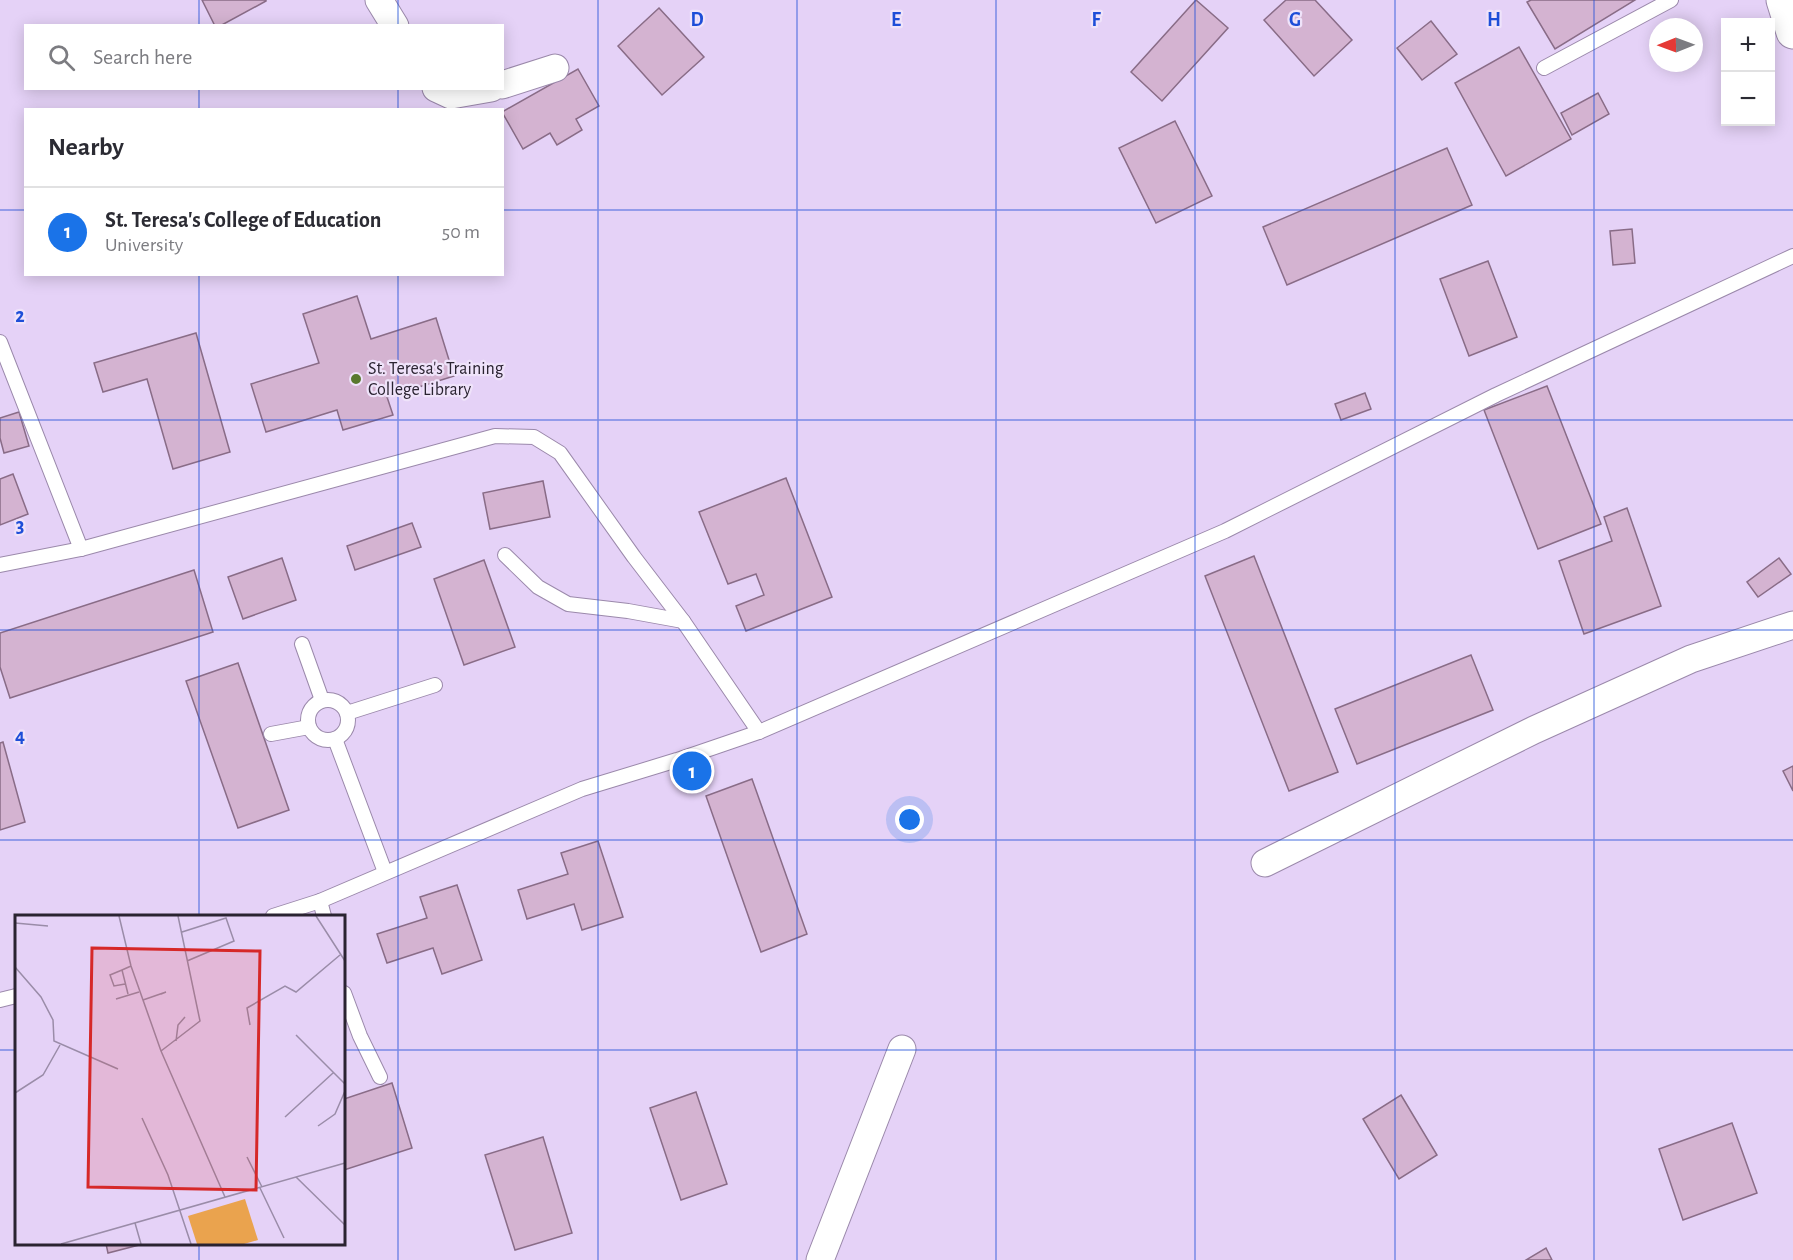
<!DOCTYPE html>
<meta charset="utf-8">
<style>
body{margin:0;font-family:"Alegreya Sans",sans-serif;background:#f2f2f3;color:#2b2b33}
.controls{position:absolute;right:18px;top:18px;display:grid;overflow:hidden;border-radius:0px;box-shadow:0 3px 15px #0003}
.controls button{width:54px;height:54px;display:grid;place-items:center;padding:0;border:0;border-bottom:2px solid #e1e1e2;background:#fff;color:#2b2b33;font:30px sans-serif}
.compass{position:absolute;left:1649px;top:18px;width:54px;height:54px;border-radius:50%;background:#fff;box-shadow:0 3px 15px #0003;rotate:269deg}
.you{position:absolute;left:910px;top:820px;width:21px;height:21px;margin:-15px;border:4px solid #fff;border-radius:50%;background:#1a73e8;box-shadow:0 0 0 9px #1a73e833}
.badge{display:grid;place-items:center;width:39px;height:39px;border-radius:50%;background:#1a73e8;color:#fff;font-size:20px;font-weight:700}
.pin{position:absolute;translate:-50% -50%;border:3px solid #fff;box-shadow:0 2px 6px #0006}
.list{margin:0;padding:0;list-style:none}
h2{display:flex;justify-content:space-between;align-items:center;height:78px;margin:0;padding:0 24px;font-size:26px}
h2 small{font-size:20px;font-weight:400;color:#7c7c81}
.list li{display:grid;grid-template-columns:39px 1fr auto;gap:18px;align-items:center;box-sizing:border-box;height:90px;padding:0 24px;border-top:2px solid #e1e1e2}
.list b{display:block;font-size:22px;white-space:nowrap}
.list p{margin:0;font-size:20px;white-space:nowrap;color:#7c7c81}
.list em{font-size:20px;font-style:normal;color:#7c7c81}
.icon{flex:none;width:33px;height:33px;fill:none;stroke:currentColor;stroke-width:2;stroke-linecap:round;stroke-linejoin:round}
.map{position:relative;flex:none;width:1793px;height:1260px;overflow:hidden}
.search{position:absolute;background:#fff;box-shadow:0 3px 15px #0003;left:24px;top:24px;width:480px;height:66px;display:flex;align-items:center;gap:15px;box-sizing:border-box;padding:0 21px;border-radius:0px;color:#7c7c81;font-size:22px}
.panel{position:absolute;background:#fff;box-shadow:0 3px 15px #0003;left:24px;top:108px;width:480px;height:168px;border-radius:0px}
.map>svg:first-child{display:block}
.building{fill:#d4b3d1;stroke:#896c87;stroke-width:1.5}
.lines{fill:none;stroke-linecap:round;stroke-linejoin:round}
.service-casing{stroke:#9b89ab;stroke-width:16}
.minor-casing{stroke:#9b89ab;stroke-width:29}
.secondary-casing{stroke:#9b89ab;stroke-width:35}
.service{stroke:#fff;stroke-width:14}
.minor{stroke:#fff;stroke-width:27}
.secondary{stroke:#fff;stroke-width:33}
.grid{fill:none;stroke:#1d4ed8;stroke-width:1.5;stroke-opacity:0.55}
.poi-dot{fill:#59782e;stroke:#efe3fa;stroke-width:2}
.labels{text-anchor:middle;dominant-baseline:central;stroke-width:4.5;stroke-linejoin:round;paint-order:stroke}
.poi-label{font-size:18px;fill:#2a2331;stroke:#efe3fa;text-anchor:start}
.inset-road{fill:none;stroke:#9a8ca8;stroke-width:1.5}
.view{fill:#d62828;fill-opacity:0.15;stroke:#d62828;stroke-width:3}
.inset-edge{fill:none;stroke:#2a2331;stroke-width:3}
.grid-label{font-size:20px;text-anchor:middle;font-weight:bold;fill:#1d4ed8;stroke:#efe3fa;stroke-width:4.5;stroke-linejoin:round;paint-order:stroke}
</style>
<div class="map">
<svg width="1793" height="1260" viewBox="0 0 1793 1260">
<rect width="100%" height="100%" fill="#e5d2f7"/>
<g class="building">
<path d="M202,0H266V1L220,26H215Z"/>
<path d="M1196,0L1228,28L1162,101L1131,72Z"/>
<path d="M1286,0H1315L1352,40L1314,76L1264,20Z"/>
<path d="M1531,0H1635L1555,49L1527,2Z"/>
<path d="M659,8L704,57L662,95L618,46Z"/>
<path d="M1431,21L1457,54L1422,80L1397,48Z"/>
<path d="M1519,47L1571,139L1506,176L1455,83Z"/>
<path d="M578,69L599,106L576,119L582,130L557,145L550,133L523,149L502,112Z"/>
<path d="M1598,93L1609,114L1572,135L1561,113Z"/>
<path d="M1175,121L1212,196L1156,223L1119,148Z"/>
<path d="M1447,148L1472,205L1287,285L1263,227Z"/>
<path d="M1632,229L1635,263L1613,265L1610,231Z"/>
<path d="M1488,261L1517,337L1469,356L1440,279Z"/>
<path d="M357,296L371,339L436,318L454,376L387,397L393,415L343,430L337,410L266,432L251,384L319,363L303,314Z"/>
<path d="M196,333L230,452L173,469L147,379L103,392L94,363Z"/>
<path d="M1547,386L1601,524L1538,549L1484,410Z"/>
<path d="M1365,393L1371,409L1341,420L1335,404Z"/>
<path d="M19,412L29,446L4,453L0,438V418Z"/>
<path d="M13,474L28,514L0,525V479Z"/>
<path d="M786,478L832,597L746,631L736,606L764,595L756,574L728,584L699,512Z"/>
<path d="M543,481L550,517L490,529L483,493Z"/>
<path d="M1627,508L1661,606L1584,634L1559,561L1612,541L1604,517Z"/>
<path d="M412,523L421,547L355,570L347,546Z"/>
<path d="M1254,556L1338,772L1289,791L1205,576Z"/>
<path d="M282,558L296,600L243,619L228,577Z"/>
<path d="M1779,558L1791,574L1758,597L1747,582Z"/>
<path d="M484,560L515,647L464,665L434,579Z"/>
<path d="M194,570L213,632L10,698L0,667V633Z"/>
<path d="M1471,655L1493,710L1357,764L1335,709Z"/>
<path d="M238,663L289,810L238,828L186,681Z"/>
<path d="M3,742L25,822L0,830V743Z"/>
<path d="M1793,766V791L1783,771Z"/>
<path d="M752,779L807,934L761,952L706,796Z"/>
<path d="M598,841L623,917L582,930L574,904L527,919L518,890L568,874L561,853Z"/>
<path d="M457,885L482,960L442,974L433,948L387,963L377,934L427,918L420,897Z"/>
<path d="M392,1083L412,1148L344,1170V1099Z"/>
<path d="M696,1092L727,1184L681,1200L650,1108Z"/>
<path d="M1401,1095L1437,1155L1399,1179L1363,1119Z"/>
<path d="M1732,1123L1757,1193L1683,1220L1659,1149Z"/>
<path d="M543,1137L572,1233L515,1250L485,1155Z"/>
<path d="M106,1244H143L108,1253Z"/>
<path d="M1546,1248L1552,1260H1526Z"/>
</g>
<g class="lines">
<g class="service-casing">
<g id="service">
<path d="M1544,68L1671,0"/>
<path d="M0,342L81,549"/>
<path d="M505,555L538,587L568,604L628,611L683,621"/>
<path d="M0,565L81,549L495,436L534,437L560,453L634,557L683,621L759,732"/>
<path d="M302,644L322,700"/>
<circle cx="328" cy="720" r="20"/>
<path d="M347,713L435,685"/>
<path d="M271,734L309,727"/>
<path d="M335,739L385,872"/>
<path d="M320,901L324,916"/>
<path d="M273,916L320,901L582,789L677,760L759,732L1225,531L1496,395L1793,256"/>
<path d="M344,993L360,1036L380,1077"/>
<path d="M0,1000L16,996"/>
</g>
</g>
<g class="minor-casing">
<g id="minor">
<path d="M379,0L395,26"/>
<path d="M502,85L555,68"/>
<path d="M436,88L451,95L491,88"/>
<path d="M1265,863L1534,730L1691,659L1793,625"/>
<path d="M820,1260L902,1049"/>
</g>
</g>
<g class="secondary-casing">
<path id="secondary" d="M1783,0L1793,32"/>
</g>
<use href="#service" class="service"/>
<use href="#minor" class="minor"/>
<use href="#secondary" class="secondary"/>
</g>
<path class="grid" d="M199,0V26M398,0V26M598,0V1260M797,0V1260M996,0V1260M1195,0V1260M1395,0V1260M1594,0V1260M199,88V110M398,88V110M0,210H26M502,210H1793M199,274V916M398,274V1260M0,420H1793M0,630H1793M0,840H1793M0,1050H16M344,1050H1793M199,1244V1260"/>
<circle class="poi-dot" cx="356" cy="379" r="6"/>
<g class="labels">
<g class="poi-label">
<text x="368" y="369">St. Teresa's Training<tspan x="368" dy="21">College Library</tspan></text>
</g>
</g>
<g transform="translate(15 915)">
<rect width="330" height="330" fill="#e5d2f7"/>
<path d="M230,284L243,325L229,329H182L173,301Z" fill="#eaa34e"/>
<path class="inset-road" d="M104,1L116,51L146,136L210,282M301,1L330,46M0,8L33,11M167,17L211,3L219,26L172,46M0,52L26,82L38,105L39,126L103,154M107,55L95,60L99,71L110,69M113,79L107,55L116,51M101,84L124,77M128,85L151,77L146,79M235,110L232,93L270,71L281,77L325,40M281,120L330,169M161,126L163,110L170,102M146,136L185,106L163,1M0,178L28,160L45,130M270,202L318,158M127,203L153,260L176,329M303,211L320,199L330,176M232,242L247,272M281,262L330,310M245,273L269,323M120,308L126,329M46,329L330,248"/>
<path class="view" d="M77,33L245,36L241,275L73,272Z"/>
<rect width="330" height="330" class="inset-edge"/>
</g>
<g class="grid-label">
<text x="697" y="26">D</text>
<text x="896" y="26">E</text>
<text x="1096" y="26">F</text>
<text x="1295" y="26">G</text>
<text x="1494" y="26">H</text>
<text x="20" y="322">2</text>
<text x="20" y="532">3</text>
<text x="20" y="742">4</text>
</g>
</svg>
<div class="controls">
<button>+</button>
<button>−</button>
</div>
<svg class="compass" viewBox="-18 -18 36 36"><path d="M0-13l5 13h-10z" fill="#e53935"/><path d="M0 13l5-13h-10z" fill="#7c7c81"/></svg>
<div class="you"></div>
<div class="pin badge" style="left:692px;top:771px">1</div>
<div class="search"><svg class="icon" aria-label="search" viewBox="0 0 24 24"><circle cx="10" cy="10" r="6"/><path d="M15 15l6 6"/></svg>Search here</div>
<section class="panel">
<h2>Nearby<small></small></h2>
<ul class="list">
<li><span class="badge">1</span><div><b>St. Teresa's College of Education</b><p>University</p></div><em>50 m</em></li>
</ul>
</section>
</div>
